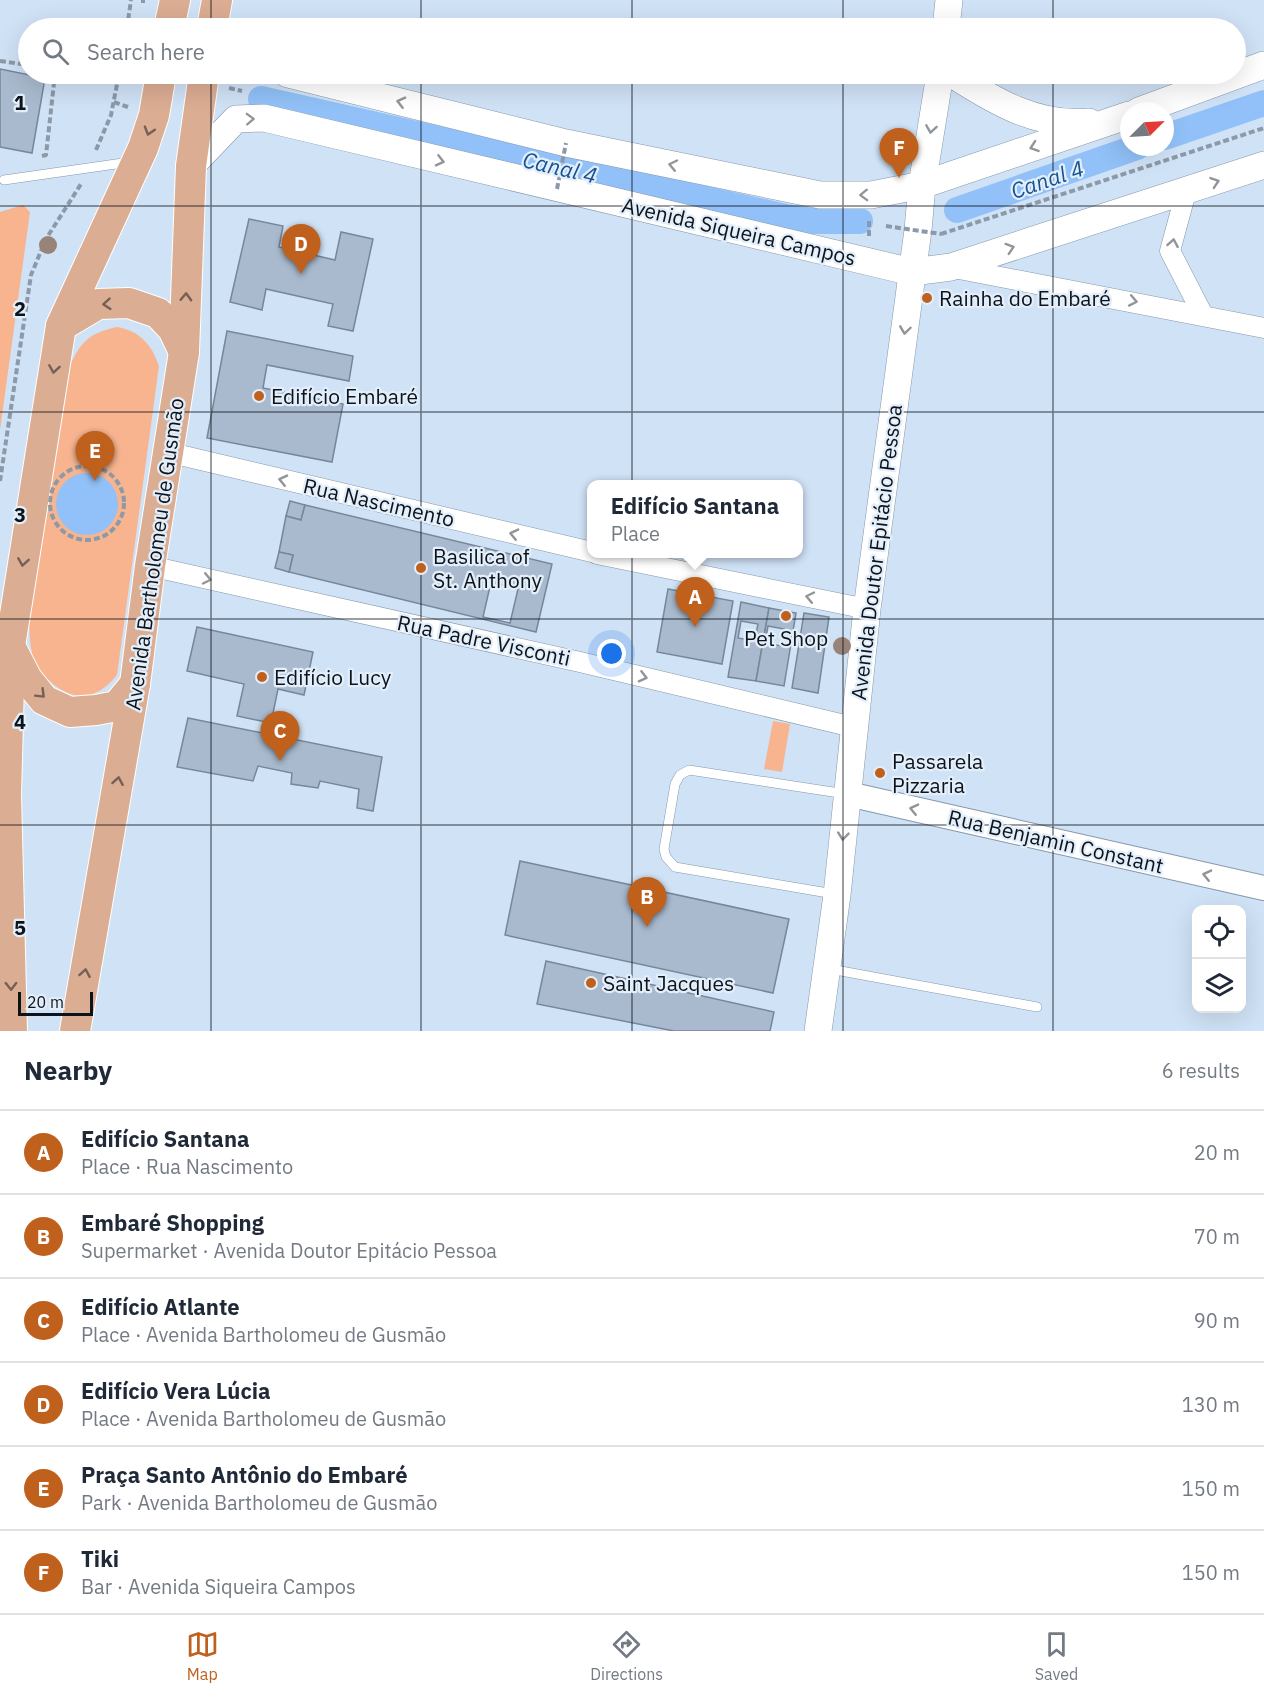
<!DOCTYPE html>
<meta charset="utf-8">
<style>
body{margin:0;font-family:"IBM Plex Sans",sans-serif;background:#f2f2f3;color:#1f2937}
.controls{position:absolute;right:18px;bottom:18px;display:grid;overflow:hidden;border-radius:12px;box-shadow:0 6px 24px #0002}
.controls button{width:54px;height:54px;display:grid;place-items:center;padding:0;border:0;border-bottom:2px solid #e0e1e3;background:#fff;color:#1f2937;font:30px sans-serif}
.compass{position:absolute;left:1120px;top:102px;width:54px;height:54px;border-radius:50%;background:#fff;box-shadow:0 6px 24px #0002;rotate:66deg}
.scale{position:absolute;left:18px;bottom:15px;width:75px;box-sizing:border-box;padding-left:6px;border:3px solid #0d131a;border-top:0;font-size:16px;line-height:21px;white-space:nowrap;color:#0d131a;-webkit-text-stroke:4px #e3eefb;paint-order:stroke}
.you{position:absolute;left:612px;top:654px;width:21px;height:21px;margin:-15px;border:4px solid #fff;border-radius:50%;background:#1a73e8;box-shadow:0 0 0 9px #1a73e833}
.badge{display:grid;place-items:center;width:39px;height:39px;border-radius:50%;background:#c0601d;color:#fff;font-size:20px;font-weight:700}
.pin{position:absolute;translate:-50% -50px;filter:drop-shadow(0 2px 3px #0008)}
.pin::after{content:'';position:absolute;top:32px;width:21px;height:18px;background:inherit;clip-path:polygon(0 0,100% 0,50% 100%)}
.popup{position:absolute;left:587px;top:480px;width:216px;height:78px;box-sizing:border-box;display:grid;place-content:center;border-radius:12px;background:#fff;filter:drop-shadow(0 2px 4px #0005);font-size:20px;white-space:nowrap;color:#747a83}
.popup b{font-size:22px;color:#1f2937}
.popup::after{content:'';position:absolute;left:50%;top:100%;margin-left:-12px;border:12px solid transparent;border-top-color:#fff}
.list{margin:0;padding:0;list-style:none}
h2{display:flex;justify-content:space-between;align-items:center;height:78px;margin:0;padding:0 24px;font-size:26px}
h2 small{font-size:20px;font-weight:400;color:#747a83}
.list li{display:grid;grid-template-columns:39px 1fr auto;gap:18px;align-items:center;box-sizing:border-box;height:84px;padding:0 24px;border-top:2px solid #e0e1e3}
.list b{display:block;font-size:22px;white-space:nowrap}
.list p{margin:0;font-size:20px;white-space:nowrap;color:#747a83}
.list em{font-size:20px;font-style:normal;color:#747a83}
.icon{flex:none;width:33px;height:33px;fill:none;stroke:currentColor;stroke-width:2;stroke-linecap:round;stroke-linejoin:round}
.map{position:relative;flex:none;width:1264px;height:1031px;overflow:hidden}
.search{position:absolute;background:#fff;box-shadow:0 6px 24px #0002;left:18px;right:18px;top:18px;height:66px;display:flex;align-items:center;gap:15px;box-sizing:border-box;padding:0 21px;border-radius:33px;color:#747a83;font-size:22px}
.sheet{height:582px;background:#fff}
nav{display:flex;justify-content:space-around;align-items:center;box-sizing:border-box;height:84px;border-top:2px solid #e0e1e3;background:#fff;font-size:16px;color:#747a83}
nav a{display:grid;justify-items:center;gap:3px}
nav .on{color:#c0601d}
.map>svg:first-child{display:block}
.green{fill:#f7b48f}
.water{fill:#91c1f8}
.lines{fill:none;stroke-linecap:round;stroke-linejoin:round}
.canal{stroke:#91c1f8;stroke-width:26}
.building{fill:#a9bace;stroke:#77879a;stroke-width:1.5;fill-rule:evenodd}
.service-casing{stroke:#8697aa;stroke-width:10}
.minor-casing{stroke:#8697aa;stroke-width:21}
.tertiary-casing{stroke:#8697aa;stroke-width:26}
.secondary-casing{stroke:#8697aa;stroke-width:28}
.primary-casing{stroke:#fff;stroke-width:32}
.path{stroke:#8b99a8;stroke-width:4;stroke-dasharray:6 3;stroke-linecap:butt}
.service{stroke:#fff;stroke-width:9}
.minor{stroke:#fff;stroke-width:20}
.tertiary{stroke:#fff;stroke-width:24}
.secondary{stroke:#fff;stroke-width:27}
.primary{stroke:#dbad93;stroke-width:30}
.path-bridge{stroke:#8b99a8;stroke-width:4;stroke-dasharray:6 3;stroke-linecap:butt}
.tree{fill:#988379}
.oneway{stroke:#929598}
.oneway2{stroke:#746056}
.grid{fill:none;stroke:#0d131a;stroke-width:1.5;stroke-opacity:0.55}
.poi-dot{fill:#c0601d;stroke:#e3eefb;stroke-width:2}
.labels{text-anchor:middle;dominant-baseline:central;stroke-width:4.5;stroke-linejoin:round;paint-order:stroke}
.street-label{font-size:21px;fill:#0d131a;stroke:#e3eefb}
.poi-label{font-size:21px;fill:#0d131a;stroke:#e3eefb;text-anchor:start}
.water-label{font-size:22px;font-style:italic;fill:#165391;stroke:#e3eefb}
.grid-label{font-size:20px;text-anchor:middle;font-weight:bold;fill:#0d131a;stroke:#e3eefb;stroke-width:4.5;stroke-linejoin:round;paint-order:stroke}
</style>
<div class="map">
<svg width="1264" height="1031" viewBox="0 0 1264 1031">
<rect width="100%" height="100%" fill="#d0e2f6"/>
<g class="green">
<path d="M23,205L30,212L0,430V212Z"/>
<path d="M117,327C140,331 152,345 159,366L117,675C98,699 75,703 52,683C47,679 41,675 38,670C30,655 30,639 29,623L63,381C78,349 80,335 117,327Z"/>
<path d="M773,721L790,724L782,772L764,769Z"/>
</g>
<circle class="water" cx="87" cy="504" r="31"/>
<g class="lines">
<g class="canal">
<path d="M261,99L786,217L813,221H860"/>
<path d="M1165,137L1264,103"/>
<path d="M957,210L1137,147"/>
</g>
</g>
<g class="building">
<path d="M0,69L45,78L32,153L0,147Z"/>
<path d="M249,219L283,226L279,247L335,260L341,232L373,239L353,331L328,326L333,304L266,289L262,310L230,302Z"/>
<path d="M227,331L353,356L349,381L267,365L263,388L343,404L332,462L207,438Z"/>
<path d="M290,501L305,505L301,520L286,516Z"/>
<path d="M305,505L552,564L536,632L289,572L293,555L279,552L286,516L301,520ZM491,582L518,589L510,623L483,617Z"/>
<path d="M279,552L293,555L289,572L275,568Z"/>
<path d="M668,589L733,601L722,664L657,652Z"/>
<path d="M741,602L769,608L756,681L728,677ZM741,621L758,624L756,634L762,635L761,642L738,638Z"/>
<path d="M769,608L796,613L784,686L756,681ZM768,626L784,629L783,638L789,639L787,647L765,643Z"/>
<path d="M804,613L829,617L818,693L792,688Z"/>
<path d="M197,627L313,652L304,695L278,689L271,723L237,716L244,684L187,671Z"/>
<path d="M188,718L382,757L373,811L357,808L359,789L320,781L318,788L291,784L292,773L258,766L253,781L177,767Z"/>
<path d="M520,861L789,919L773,993L505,935Z"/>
<path d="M546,961L774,1012L770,1031H674L537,1004Z"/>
</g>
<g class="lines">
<g class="service-casing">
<g id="service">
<path d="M4,180L130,162"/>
<path d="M834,894L675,867L666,857L664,849L675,784L680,775L689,770L846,794"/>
<path d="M830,969L1037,1007"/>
</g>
</g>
<g class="minor-casing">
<g id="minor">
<path d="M1186,192L1170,251L1203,315"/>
<path d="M954,268L1264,328"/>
<path d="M167,452L592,552"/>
<path d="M597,554L867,609"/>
<path d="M150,566L580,662L853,727"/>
</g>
</g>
<g class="tertiary-casing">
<path id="tertiary" d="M848,794L1264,888"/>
</g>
<g class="secondary-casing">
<g id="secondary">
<path d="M946,28L949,0"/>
<path d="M288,74L566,143L820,195H871L922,185L1129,115"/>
<path d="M952,74C994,101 1037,127 1089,122"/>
<path d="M1139,111L1264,65"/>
<path d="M191,166L236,119L264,118L912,272L951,267L1264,165"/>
<path d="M818,1031L837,895L867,609L918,230L922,185L940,74"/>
</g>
</g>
<g class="primary-casing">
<g id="primary">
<path d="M169,28L175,0"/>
<path d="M212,28L217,0"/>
<path d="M61,326L98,304L129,303L158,313L173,329L184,352"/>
<path d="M11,648L27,679L44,700L70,712L96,710L117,706L135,684"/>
<path d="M12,1031L6,795L10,646L61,326L143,148L154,115L161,74"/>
<path d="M75,1031L135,684L150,566L184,352L191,166L204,74"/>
</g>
</g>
<g class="path">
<path d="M143,3V0"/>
<path d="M127,28L131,0"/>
<path d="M0,61L28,65"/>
<path d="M229,88L242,91"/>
<path d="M114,102L128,107"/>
<path d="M96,150L111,115L119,74"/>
<path d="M42,156L46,155L55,74"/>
<path d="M941,234L1264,128"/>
<path d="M869,236V220"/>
<circle cx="87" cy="503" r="37"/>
<path d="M0,481L31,275L46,239L81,184"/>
</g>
<use href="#service" class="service"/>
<use href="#minor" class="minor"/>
<use href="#tertiary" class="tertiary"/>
<use href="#secondary" class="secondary"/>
<use href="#primary" class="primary"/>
<g class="path-bridge">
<path d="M557,189L566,143"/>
<path d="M886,226L941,234"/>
</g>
</g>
<g class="tree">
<circle cx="48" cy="245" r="9"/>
<circle cx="842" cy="646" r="9"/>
</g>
<defs><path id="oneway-chevron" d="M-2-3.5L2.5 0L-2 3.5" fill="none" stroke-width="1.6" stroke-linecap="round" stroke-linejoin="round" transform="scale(1.5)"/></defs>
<g class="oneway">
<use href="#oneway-chevron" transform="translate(401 102) rotate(-166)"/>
<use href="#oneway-chevron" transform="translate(250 119) rotate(-2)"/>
<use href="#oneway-chevron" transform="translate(931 129) rotate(99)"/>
<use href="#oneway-chevron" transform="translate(1034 147) rotate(161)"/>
<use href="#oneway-chevron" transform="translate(440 161) rotate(14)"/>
<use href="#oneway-chevron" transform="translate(673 165) rotate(-168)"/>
<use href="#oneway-chevron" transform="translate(1215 182) rotate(-19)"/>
<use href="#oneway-chevron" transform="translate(864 195) rotate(178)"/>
<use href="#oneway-chevron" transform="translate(1173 243) rotate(-80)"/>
<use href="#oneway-chevron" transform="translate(1010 248) rotate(-18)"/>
<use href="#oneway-chevron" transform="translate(1133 301) rotate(11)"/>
<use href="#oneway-chevron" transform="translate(905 330) rotate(98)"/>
<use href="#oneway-chevron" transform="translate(283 480) rotate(-167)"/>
<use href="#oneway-chevron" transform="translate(514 534) rotate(-167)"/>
<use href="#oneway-chevron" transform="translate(207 579) rotate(12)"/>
<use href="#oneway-chevron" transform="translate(810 597) rotate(-168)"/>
<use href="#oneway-chevron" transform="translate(643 677) rotate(14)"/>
<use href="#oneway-chevron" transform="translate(914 809) rotate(-167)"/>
<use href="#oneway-chevron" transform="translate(843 836) rotate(96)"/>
<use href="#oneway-chevron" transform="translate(1207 875) rotate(-167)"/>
</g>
<g class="oneway2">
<use href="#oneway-chevron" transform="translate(149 131) rotate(107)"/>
<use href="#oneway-chevron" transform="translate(186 297) rotate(-88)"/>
<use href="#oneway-chevron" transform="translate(107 304) rotate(175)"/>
<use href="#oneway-chevron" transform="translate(54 369) rotate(99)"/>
<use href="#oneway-chevron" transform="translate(23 562) rotate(99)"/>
<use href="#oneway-chevron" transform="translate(41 694) rotate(45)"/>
<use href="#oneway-chevron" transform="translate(118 781) rotate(-80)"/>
<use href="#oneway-chevron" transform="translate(85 973) rotate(-80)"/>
<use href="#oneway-chevron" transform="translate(11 986) rotate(89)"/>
</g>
<path class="grid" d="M211,0V28M421,0V28M632,0V28M843,0V28M1053,0V28M211,74V1031M421,74V1031M632,74V1031M843,74V1031M1053,74V1031M0,206H1264M0,412H1264M0,619H1264M0,825H1264"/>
<g class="poi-dot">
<circle cx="927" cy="298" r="6"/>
<circle cx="259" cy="396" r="6"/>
<circle cx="421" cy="568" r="6"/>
<circle cx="786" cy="616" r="6"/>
<circle cx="262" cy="677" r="6"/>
<circle cx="880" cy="773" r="6"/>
<circle cx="591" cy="983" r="6"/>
</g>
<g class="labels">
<g class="street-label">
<text transform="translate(739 231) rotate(13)">Avenida Siqueira Campos</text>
<text transform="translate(379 502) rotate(13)">Rua Nascimento</text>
<text transform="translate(876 552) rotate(-83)">Avenida Doutor Epitácio Pessoa</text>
<text transform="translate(154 554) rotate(-82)">Avenida Bartholomeu de Gusmão</text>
<text transform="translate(484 640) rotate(12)">Rua Padre Visconti</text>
<text transform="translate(1056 841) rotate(13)">Rua Benjamin Constant</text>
</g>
<g class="poi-label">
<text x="939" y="298">Rainha do Embaré</text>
<text x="271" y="396">Edifício Embaré</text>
<text x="433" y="556">Basilica of<tspan x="433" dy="24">St. Anthony</tspan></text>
<text x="786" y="638" text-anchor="middle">Pet Shop</text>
<text x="274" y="677">Edifício Lucy</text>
<text x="892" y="761">Passarela<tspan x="892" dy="24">Pizzaria</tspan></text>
<text x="603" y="983">Saint Jacques</text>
</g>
<g class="water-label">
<text transform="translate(560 167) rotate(13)">Canal 4</text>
<text transform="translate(1047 179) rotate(-19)">Canal 4</text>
</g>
</g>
<g class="grid-label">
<text x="20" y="110">1</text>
<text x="20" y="316">2</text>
<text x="20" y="522">3</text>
<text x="20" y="729">4</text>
<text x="20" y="935">5</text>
</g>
</svg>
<div class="controls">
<button><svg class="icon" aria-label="locate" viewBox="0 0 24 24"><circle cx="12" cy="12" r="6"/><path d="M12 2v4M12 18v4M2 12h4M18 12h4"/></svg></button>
<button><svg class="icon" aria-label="layers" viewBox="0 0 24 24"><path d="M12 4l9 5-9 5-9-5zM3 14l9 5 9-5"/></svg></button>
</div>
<svg class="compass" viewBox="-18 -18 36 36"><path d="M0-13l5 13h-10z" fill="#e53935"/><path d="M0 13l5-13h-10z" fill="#747a83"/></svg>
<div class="scale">20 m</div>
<div class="you"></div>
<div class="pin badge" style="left:695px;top:627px">A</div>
<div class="popup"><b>Edifício Santana</b>Place</div>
<div class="pin badge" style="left:647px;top:927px">B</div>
<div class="pin badge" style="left:280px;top:761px">C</div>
<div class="pin badge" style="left:301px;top:274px">D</div>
<div class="pin badge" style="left:95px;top:481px">E</div>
<div class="pin badge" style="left:899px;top:178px">F</div>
<div class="search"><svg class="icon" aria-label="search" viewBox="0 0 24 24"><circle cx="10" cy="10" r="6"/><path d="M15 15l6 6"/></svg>Search here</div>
</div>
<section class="sheet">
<h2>Nearby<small>6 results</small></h2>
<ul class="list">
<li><span class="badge">A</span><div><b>Edifício Santana</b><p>Place · Rua Nascimento</p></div><em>20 m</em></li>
<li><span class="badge">B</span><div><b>Embaré Shopping</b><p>Supermarket · Avenida Doutor Epitácio Pessoa</p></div><em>70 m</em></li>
<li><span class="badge">C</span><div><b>Edifício Atlante</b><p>Place · Avenida Bartholomeu de Gusmão</p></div><em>90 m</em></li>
<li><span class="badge">D</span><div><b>Edifício Vera Lúcia</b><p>Place · Avenida Bartholomeu de Gusmão</p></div><em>130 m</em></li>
<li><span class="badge">E</span><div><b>Praça Santo Antônio do Embaré</b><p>Park · Avenida Bartholomeu de Gusmão</p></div><em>150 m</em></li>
<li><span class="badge">F</span><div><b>Tiki</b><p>Bar · Avenida Siqueira Campos</p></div><em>150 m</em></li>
</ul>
</section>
<nav>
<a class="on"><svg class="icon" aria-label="map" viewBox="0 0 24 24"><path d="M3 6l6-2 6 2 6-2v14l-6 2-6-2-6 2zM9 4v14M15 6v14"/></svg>Map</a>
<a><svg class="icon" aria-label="directions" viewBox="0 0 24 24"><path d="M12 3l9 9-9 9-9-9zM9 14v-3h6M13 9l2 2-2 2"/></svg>Directions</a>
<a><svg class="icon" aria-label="saved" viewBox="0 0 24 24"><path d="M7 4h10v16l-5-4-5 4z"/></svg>Saved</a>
</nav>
